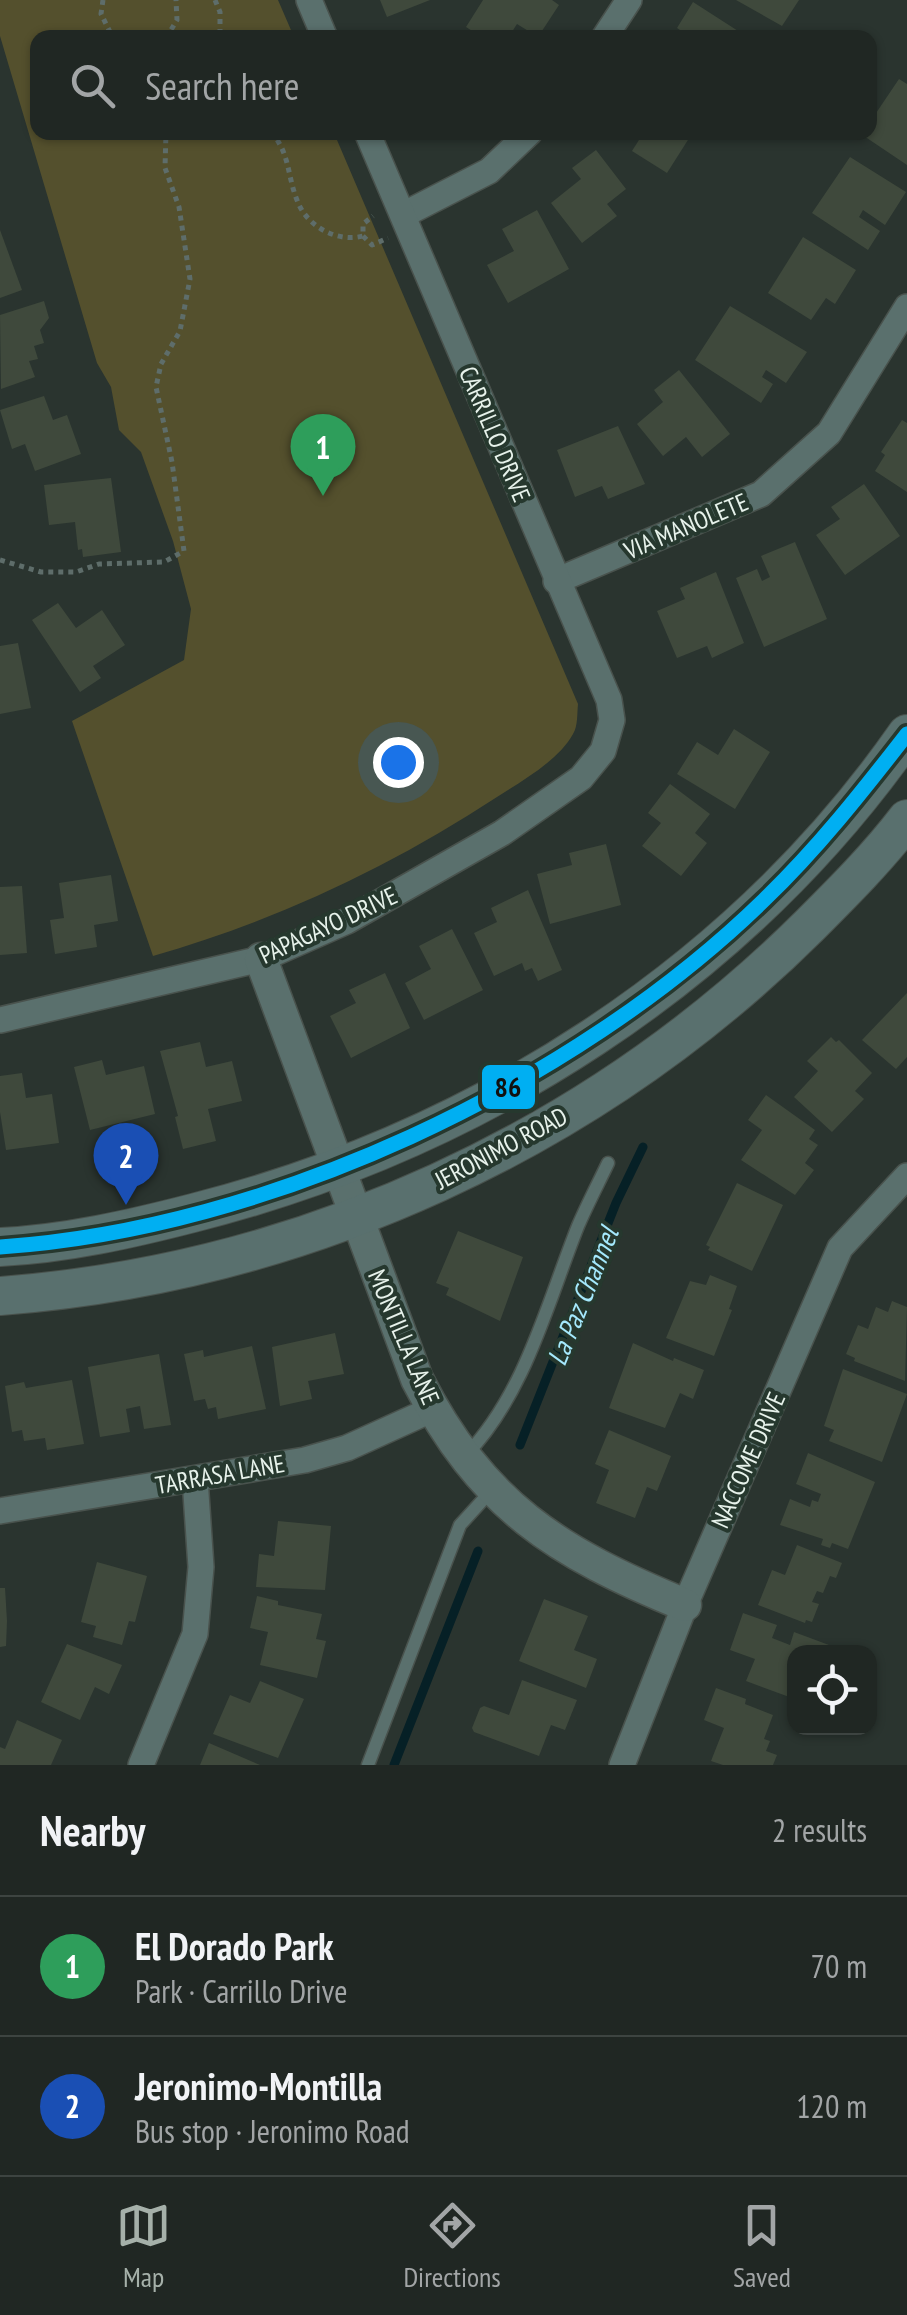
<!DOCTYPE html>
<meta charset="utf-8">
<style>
body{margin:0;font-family:"PT Sans Narrow",sans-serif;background:#282f2b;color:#f1f3f6}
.controls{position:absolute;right:30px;bottom:30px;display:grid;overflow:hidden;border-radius:20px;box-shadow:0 2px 8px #0004}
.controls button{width:90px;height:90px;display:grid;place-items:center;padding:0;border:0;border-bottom:2px solid #3d4441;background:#202723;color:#f1f3f6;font:50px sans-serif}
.you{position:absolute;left:398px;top:762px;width:35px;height:35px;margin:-25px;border:8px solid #fff;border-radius:50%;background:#1a73e8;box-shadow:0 0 0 15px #1a73e833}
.badge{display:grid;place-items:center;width:65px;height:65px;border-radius:50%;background:#a5b0a9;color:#fff;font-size:32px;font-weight:700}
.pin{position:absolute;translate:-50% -82px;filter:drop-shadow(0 2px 5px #0008)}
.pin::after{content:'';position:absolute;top:52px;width:35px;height:30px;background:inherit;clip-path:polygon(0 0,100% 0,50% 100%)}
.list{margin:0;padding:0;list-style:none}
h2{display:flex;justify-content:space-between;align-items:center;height:130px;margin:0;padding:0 40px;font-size:42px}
h2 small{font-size:32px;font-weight:400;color:#a2a5a6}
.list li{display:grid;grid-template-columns:65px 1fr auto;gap:30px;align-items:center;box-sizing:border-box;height:140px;padding:0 40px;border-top:2px solid #3d4441}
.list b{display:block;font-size:38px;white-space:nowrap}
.list p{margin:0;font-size:32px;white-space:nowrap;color:#a2a5a6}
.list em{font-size:32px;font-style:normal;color:#a2a5a6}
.icon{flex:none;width:55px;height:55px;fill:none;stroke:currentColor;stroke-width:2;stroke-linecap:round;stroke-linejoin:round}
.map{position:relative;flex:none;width:907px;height:1765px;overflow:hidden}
.search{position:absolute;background:#202723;box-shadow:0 2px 8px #0004;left:30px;right:30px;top:30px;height:110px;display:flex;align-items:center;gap:25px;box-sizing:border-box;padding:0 35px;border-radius:20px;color:#a2a5a6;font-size:38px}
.sheet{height:410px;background:#202723}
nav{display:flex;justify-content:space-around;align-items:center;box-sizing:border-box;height:140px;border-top:2px solid #3d4441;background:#202723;font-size:28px;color:#a2a5a6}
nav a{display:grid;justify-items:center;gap:5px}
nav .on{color:#a5b0a9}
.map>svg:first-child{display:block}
.green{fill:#54502d}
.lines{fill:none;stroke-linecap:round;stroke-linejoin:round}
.stream{stroke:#062026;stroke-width:9}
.building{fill:#3f493c}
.service-casing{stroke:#49524d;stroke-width:15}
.minor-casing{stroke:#49524d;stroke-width:28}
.tertiary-casing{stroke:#49524d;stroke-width:35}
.secondary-casing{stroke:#49524d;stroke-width:40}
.path{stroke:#5e6d6a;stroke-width:5;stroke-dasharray:5 5;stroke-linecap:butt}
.service{stroke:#5a706d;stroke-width:12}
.minor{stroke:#5a706d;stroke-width:25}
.tertiary{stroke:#5a706d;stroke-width:32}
.secondary{stroke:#59706e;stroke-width:38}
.bus-1-casing{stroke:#26382e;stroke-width:22}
.bus-1{stroke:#00aff2;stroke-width:15}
.labels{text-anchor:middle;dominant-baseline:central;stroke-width:8;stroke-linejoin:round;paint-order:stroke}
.street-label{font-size:25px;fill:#e7f2eb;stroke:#26382e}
.water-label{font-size:28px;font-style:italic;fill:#a5e9fd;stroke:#26382e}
.line-badge{stroke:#26382e;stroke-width:4}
.pale-badge-label{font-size:28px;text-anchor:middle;font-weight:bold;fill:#111}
</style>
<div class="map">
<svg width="907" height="1765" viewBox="0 0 907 1765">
<rect width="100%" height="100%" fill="#2a342f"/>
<path class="green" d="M0,0H278L294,37L38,38V132L334,133L578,704C577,713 578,726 573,734C559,760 522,781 497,797C390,867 276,921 153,956L72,721L184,660L191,609L173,541L141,452L119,430L111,387L97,363L0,36Z"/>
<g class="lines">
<g class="stream">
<path d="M520,1445L616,1203L643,1147"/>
<path d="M394,1765L478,1551"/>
</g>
</g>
<g class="building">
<path d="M380,0H430L387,17Z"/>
<path d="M483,0H552L559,5L538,37L517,24L508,38H483L466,27Z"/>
<path d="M736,0H799L782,26Z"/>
<path d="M693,2L749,38H683L686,34L677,28Z"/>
<path d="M899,79L907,84V165L858,132H870V122Z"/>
<path d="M644,132H693L667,173L632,151Z"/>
<path d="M596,150L626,189L607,204L617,216L582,243L551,203L581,179L572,168Z"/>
<path d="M850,157L906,192L885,225L863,210L859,217L880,231L868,250L812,213Z"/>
<path d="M537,210L569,269L508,303L487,265L514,251L502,229Z"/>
<path d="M0,230L22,290L0,298Z"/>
<path d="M803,237L856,270L835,304L826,298L811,320L768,293Z"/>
<path d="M44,301L49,318L40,330L44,343L34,346L38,359L29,361L35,377L1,389L0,315Z"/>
<path d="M730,306L807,352L786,383L766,370L762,377L773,384L761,403L695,360Z"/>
<path d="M679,370L730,434L702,457L686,437L663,456L637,424L663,402L654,390Z"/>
<path d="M44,396L53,420L67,415L81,454L35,471L25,444L12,449L0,410Z"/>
<path d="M902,420L907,423V492L875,471L885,455L881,452Z"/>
<path d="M618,426L645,484L608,499L602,486L575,497L557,450Z"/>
<path d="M111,478L121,552L83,557L82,549L78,550L75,522L49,525L44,485Z"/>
<path d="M864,484L900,536L845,575L816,535L840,519L831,507Z"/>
<path d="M795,542L827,619L764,647L736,578L757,569L762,581L770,577L761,556Z"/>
<path d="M716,572L744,643L712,658L707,646L677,658L657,611L685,599L680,588Z"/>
<path d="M58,603L76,628L102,610L125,645L93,666L101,678L80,692L32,620Z"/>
<path d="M18,643L31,708L0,714V646Z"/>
<path d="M734,729L770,752L735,809L677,774L697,742L718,755Z"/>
<path d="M670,784L710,814L695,833L707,843L681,876L642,846L661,823L648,813Z"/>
<path d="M606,844L621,905L550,924L537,874L572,865L569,853Z"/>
<path d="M111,875L118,921L94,925L97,947L55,954L50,920L64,918L59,883Z"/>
<path d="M22,886L27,953L0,955V887Z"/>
<path d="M528,890L562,970L538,981L532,968L525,971L522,963L494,976L474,933L497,922L491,908Z"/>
<path d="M452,929L483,990L424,1020L405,983L431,969L419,946Z"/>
<path d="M385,973L410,1028L351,1058L330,1016L356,1003L349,990Z"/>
<path d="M907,993V1057L896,1069L862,1040Z"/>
<path d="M831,1037L836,1042L839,1040L872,1073L855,1091L864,1099L832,1132L794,1097L818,1071L807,1061Z"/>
<path d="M200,1042L206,1067L232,1061L242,1101L208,1109L216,1141L183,1149L175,1117L178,1116L160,1051Z"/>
<path d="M102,1060L106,1075L144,1066L155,1114L90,1130L74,1067Z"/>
<path d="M22,1073L26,1098L52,1094L59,1143L6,1150L0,1112V1076Z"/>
<path d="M766,1095L815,1130L809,1139L818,1145L805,1163L814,1170L795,1195L741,1160L762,1130L748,1120Z"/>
<path d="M737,1183L783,1205L752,1271L708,1250L710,1247L706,1245Z"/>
<path d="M458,1231L523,1257L500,1321L446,1295L449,1288L436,1283Z"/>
<path d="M710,1275L737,1286L729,1309L732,1310L714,1356L666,1338L690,1281L706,1285Z"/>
<path d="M892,1301L907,1307L905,1381L854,1361L855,1358L846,1354L858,1325L868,1329L876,1307L888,1312Z"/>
<path d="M335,1333L344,1374L308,1381L312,1399L280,1406L272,1347Z"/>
<path d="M633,1343L673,1361L674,1358L704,1370L693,1399L680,1393L665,1428L609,1408Z"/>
<path d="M252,1346L266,1409L218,1419L216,1407L208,1409L205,1399L194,1401L184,1354L203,1350L204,1357Z"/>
<path d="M159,1354L171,1425L144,1429L140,1406L126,1409L130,1432L100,1437L88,1367Z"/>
<path d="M843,1369L907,1394L882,1462L829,1441L834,1430L824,1426Z"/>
<path d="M72,1380L84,1444L47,1450L45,1438L24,1441L22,1430L12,1432L5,1386L24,1382L26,1388Z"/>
<path d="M609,1430L671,1456L657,1491L647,1487L635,1518L596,1503L609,1470L595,1464Z"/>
<path d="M808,1453L875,1482L848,1549L832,1543L830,1548L821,1545L823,1539L780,1525L790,1499L810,1507L812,1500L818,1502L821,1494L796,1484Z"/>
<path d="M278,1521L331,1526L325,1590L256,1587L259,1554L274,1556Z"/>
<path d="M797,1545L842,1563L836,1578L830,1576L823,1593L817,1591L812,1602L819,1604L812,1622L806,1620L805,1623L758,1605L772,1570L785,1575Z"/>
<path d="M97,1562L147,1576L135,1622L129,1621L122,1645L93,1637L96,1626L81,1622Z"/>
<path d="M0,1588H5L7,1621L6,1646L0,1647Z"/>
<path d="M257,1596L278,1601V1605L322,1614L316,1639L326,1641L317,1678L260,1665L268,1632L250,1628Z"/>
<path d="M544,1599L588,1616L574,1650L597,1659L586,1688L519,1661Z"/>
<path d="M743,1613L777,1625L772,1638L790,1645L794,1632L829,1645L826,1652H794L792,1698L746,1681L755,1659L730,1650Z"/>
<path d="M67,1644L122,1665L109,1694L95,1687L80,1720L41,1702Z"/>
<path d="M522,1680L577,1700L565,1730L551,1725L539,1756L474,1732L472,1728L480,1708L484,1706L509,1715Z"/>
<path d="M260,1681L304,1699L278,1758L213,1734L230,1695L250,1703Z"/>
<path d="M716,1688L746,1699L745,1704L773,1715L764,1739L770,1741L766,1751L777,1755L773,1765H723L711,1761L724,1728L704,1720Z"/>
<path d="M17,1720L62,1740L51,1765H0V1747L5,1749Z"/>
<path d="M209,1743L260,1765H200Z"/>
</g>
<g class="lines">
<g class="service-casing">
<g id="service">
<path d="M466,1455C525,1394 547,1304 578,1226C587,1205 598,1184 608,1163"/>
<path d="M368,1765L460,1525L491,1491"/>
</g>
</g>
<g class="minor-casing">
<g id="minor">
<path d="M309,0L325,38"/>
<path d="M604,38L629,0"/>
<path d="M403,215L489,171L530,132"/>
<path d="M556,581L761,494L829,433L907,307"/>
<path d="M0,1020L261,959L347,921L502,833L581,778L603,751L612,720L609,700L367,132"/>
<path d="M0,1511L305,1460L347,1448L433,1409"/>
<path d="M141,1765L195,1634L201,1567L195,1479"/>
<path d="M622,1765L685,1605L840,1248L907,1176"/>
</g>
</g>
<g class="tertiary-casing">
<path id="tertiary" d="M261,959L417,1379C482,1506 556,1552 685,1605"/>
</g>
<g class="secondary-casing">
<g id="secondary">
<path d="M0,1247C65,1244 131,1229 193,1213C477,1141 738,976 907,734"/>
<path d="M0,1296C304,1273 594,1140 810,925C844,891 878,857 907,819"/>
</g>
</g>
<g class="path">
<path d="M103,0L101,14L113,38"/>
<path d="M215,0L220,12V38"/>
<path d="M166,38L177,20L176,0"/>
<path d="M271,132C290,153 287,175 297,200C306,226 337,243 363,236V224L373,216"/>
<path d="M363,236L372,245L388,238"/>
<path d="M0,560L41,572H76L99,564L164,562L184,551L172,462L156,387L161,364L180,331L190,279L179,207L165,168L166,132"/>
</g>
<use href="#service" class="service"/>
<use href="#minor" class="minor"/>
<use href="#tertiary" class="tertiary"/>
<use href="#secondary" class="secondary"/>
<g class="bus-1-casing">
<path id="bus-1" d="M0,1247C268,1229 572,1087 764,900C817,849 862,792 907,734"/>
</g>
<use href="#bus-1" class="bus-1"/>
</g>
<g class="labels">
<g class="street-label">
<text transform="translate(495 434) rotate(67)">CARRILLO DRIVE</text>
<text transform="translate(686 526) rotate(-23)">VIA MANOLETE</text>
<text transform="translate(328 925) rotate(-25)">PAPAGAYO DRIVE</text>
<text transform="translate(501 1148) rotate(-28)">JERONIMO ROAD</text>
<text transform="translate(404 1337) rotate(67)">MONTILLA LANE</text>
<text transform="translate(748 1460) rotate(-66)">NACCOME DRIVE</text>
<text transform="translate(220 1474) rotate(-10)">TARRASA LANE</text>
</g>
<g class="water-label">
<text transform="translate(582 1296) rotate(-68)">La Paz Channel</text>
</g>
</g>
<rect class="line-badge" x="480" y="1063" width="57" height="48" rx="10" fill="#00aff2"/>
<g class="pale-badge-label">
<text x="508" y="1097">86</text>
</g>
</svg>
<div class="controls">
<button><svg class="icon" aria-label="locate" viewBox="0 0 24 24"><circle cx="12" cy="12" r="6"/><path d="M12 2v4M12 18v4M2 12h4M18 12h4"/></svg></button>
</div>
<div class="you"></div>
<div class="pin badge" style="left:323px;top:496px;background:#2e9e5b">1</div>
<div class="pin badge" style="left:126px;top:1205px;background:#1a4fb4">2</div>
<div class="search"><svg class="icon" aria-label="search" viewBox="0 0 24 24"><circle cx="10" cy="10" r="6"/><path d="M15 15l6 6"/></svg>Search here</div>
</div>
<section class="sheet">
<h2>Nearby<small>2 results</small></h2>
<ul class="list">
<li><span class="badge" style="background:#2e9e5b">1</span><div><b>El Dorado Park</b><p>Park · Carrillo Drive</p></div><em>70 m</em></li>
<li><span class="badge" style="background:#1a4fb4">2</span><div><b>Jeronimo-Montilla</b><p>Bus stop · Jeronimo Road</p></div><em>120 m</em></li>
</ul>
</section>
<nav>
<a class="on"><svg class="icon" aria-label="map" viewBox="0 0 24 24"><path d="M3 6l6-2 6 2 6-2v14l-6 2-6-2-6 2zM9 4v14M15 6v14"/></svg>Map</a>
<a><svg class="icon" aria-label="directions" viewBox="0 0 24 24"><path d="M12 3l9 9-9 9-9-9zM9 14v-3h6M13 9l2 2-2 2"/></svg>Directions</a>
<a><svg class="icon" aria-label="saved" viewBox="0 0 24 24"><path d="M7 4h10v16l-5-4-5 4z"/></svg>Saved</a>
</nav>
